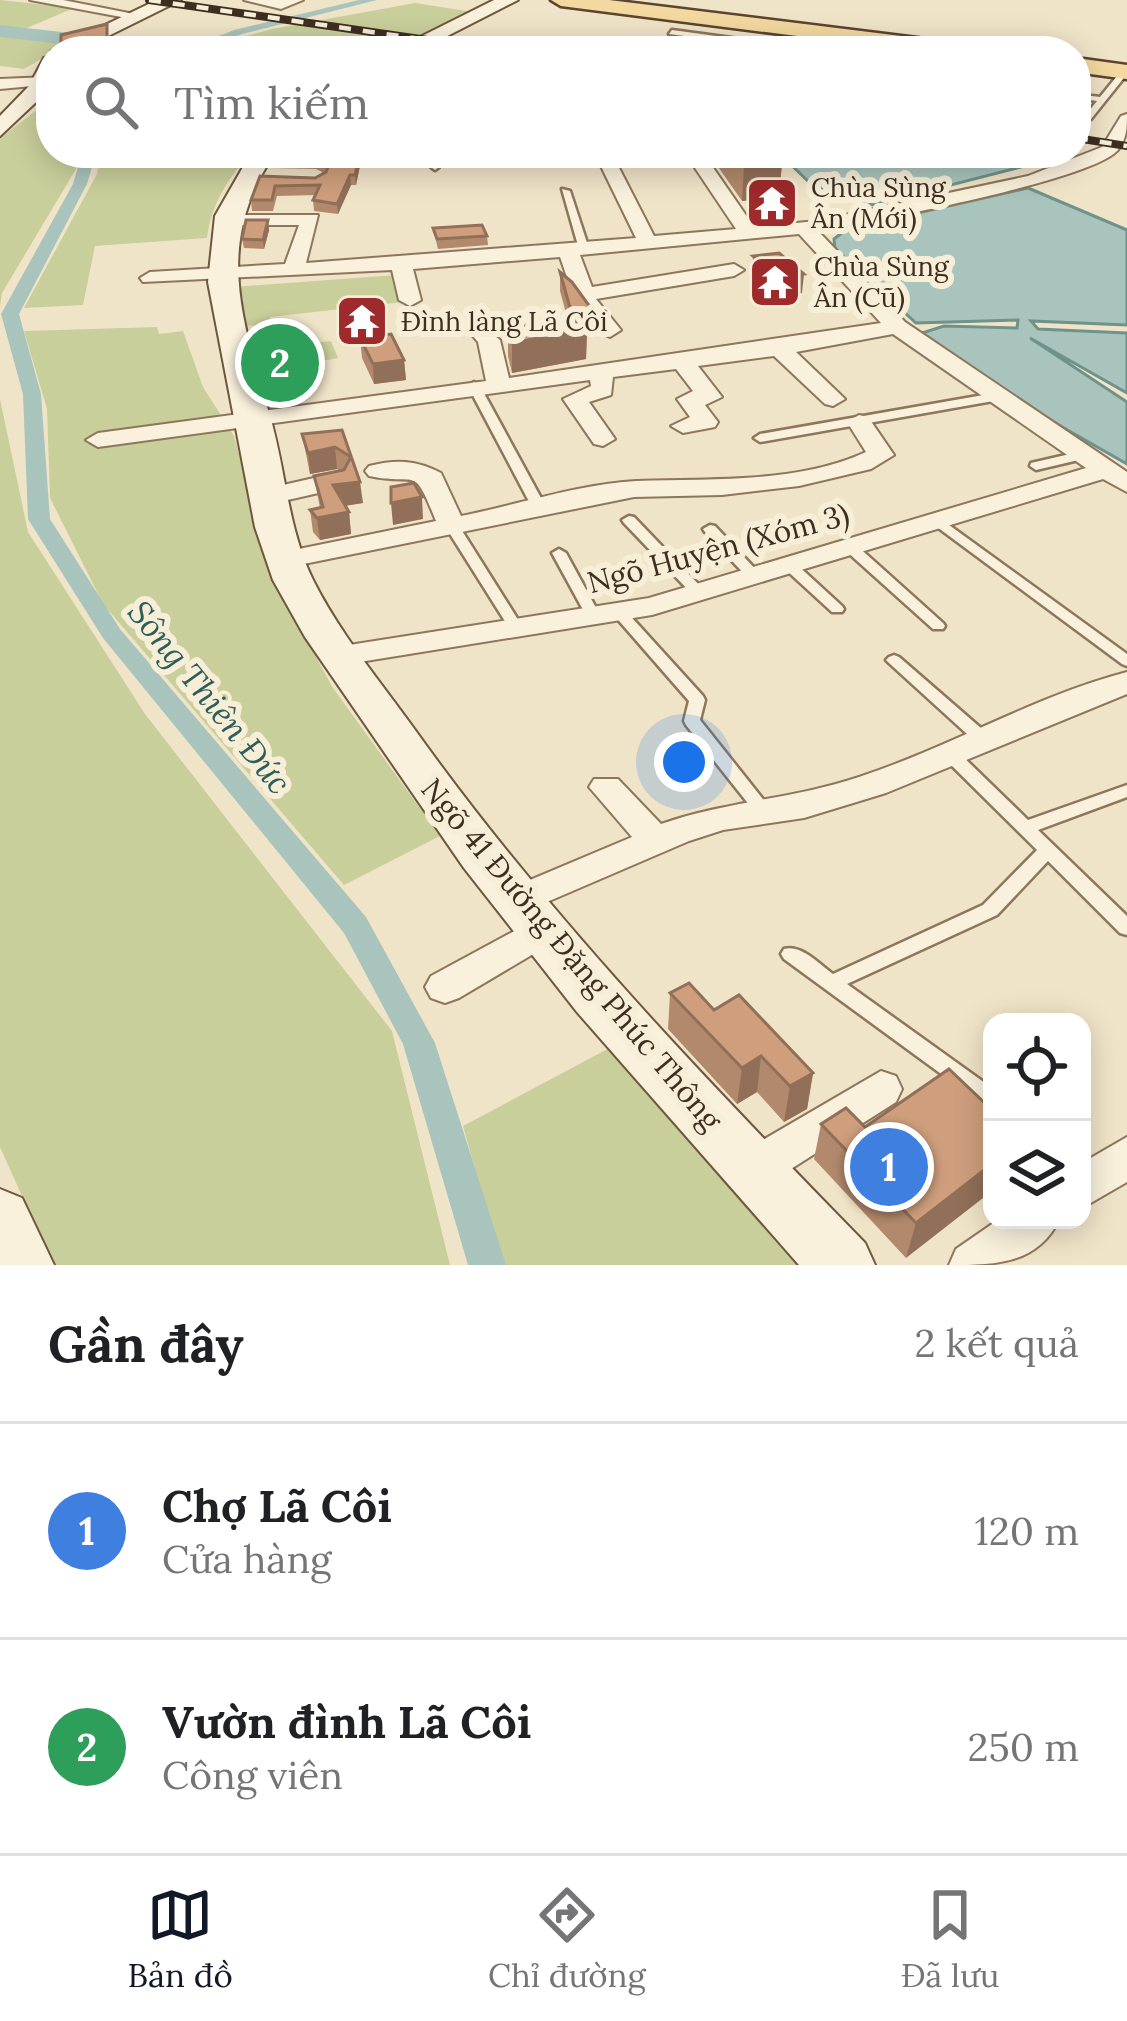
<!DOCTYPE html>
<html lang="vi">
<meta charset="utf-8">
<style>
body{margin:0;font-family:Lora,serif;background:#f2f2f2;color:#202124}
.controls{position:absolute;right:36px;bottom:36px;display:grid;overflow:hidden;border-radius:24px;box-shadow:0 6px 30px #0003}
.controls button{width:108px;height:108px;display:grid;place-items:center;padding:0;border:0;border-bottom:3px solid #e0e0e0;background:#fff;color:#202124;font:60px sans-serif}
.you{position:absolute;left:684px;top:762px;width:42px;height:42px;margin:-30px;border:9px solid #fff;border-radius:50%;background:#1a73e8;box-shadow:0 0 0 18px #1a73e833}
.badge{display:grid;place-items:center;width:78px;height:78px;border-radius:50%;background:#111827;color:#fff;font-size:39px;font-weight:700}
.pin{position:absolute;translate:-50% -50%;border:6px solid #fff;box-shadow:0 3px 12px #0006}
.list{margin:0;padding:0;list-style:none}
h2{display:flex;justify-content:space-between;align-items:center;height:156px;margin:0;padding:0 48px;font-size:51px}
h2 small{font-size:39px;font-weight:400;color:#757577}
.list li{display:grid;grid-template-columns:78px 1fr auto;gap:36px;align-items:center;box-sizing:border-box;height:216px;padding:0 48px;border-top:3px solid #e0e0e0}
.list b{display:block;font-size:45px;white-space:nowrap}
.list p{margin:0;font-size:39px;white-space:nowrap;color:#757577}
.list em{font-size:39px;font-style:normal;color:#757577}
.icon{flex:none;width:66px;height:66px;fill:none;stroke:currentColor;stroke-width:2;stroke-linecap:round;stroke-linejoin:round}
.map{position:relative;flex:none;width:1127px;height:1265px;overflow:hidden}
.search{position:absolute;background:#fff;box-shadow:0 6px 30px #0003;left:36px;right:36px;top:36px;height:132px;display:flex;align-items:center;gap:30px;box-sizing:border-box;padding:0 42px;border-radius:48px;color:#757577;font-size:45px}
.sheet{height:588px;background:#fff}
nav{display:flex;justify-content:space-around;align-items:center;box-sizing:border-box;height:168px;border-top:3px solid #e0e0e0;background:#fff;font-size:33px;color:#757577}
nav a{display:grid;justify-items:center;gap:6px}
nav .on{color:#111827}
.map>svg:first-child{display:block}
.green{fill:#c9cf9b}
.water{fill:#a9c4bc;stroke:#6f938a;stroke-width:3}
.lines{fill:none;stroke-linecap:round;stroke-linejoin:round}
.canal{fill:#a9c4bc;fill-rule:evenodd}
.river{fill:#a9c4bc;fill-rule:evenodd}
.lane-casing{stroke:#8d765c;stroke-width:5}
.street-casing{stroke:#8d765c;stroke-width:4}
.secondary-casing{stroke:#6f573f;stroke-width:4}
.primary-casing{stroke:#5b4430;stroke-width:5}
.lane{fill:#faf1dc;fill-rule:evenodd}
.street{fill:#faf1dc;fill-rule:evenodd}
.secondary{fill:#faf1dc;fill-rule:evenodd}
.primary{fill:#f3d9a0;fill-rule:evenodd}
.rail-casing{stroke:#3d2e20;stroke-width:8}
.rail{stroke:#f7eed8;stroke-width:4.5;stroke-dasharray:12;stroke-linecap:butt}
.wall{fill:#b2896c}
.shaded-wall{fill:#916f58}
.building{fill:#cf9f7d;stroke:#916f58;stroke-width:3}
.labels{text-anchor:middle;dominant-baseline:central;stroke-width:12;stroke-linejoin:round;paint-order:stroke}
.far-poi-label{font-size:27px;fill:#3d2e20;stroke:#f7eed8;text-anchor:start}
.street-label{font-size:30px;fill:#3d2e20;stroke:#f7eed8}
.water-label{font-size:33px;font-style:italic;fill:#2f5d5a;stroke:#f7eed8}
</style>
<div class="map">
<svg width="1127" height="1265" viewBox="0 0 1127 1265">
<rect width="100%" height="100%" fill="#f0e4c8"/>
<g class="green">
<path d="M0,0L74,8L27,28L0,26Z"/>
<path d="M415,3L480,13L392,51H192L272,29Z"/>
<path d="M0,34L72,41L24,69L0,66Z"/>
<path d="M38,109H51V153H74L76,169L2,293L0,307V138Z"/>
<path d="M100,153H253C228,175 211,206 207,238L95,246L83,305L24,308L97,174Z"/>
<path d="M396,275L403,302L270,317V328L258,330L256,325L234,327L232,287Z"/>
<path d="M157,327L159,334L183,331L203,387L234,436L274,581L333,688L440,836L344,885L103,604L50,498L47,409L24,331Z"/>
<path d="M274,337L278,346L331,341L338,358L282,368V380L256,383L245,347Z"/>
<path d="M0,399L28,532L145,714L392,1031L450,1265H53L0,1147Z"/>
<path d="M615,1045L823,1265H502L463,1126Z"/>
</g>
<g class="water">
<path d="M779,153H1050L1056,158L873,205L814,187Z"/>
<path d="M1028,188L1127,230V325L1031,321L1038,329L1127,333V393L1030,338L1127,402V464L1036,412L922,333L944,326L1017,328L1018,320L916,323L835,249L834,239L847,229Z"/>
</g>
<g class="lines">
<g class="canal">
<path d="M359,0H377L242,34L198,51H181L234,30Z"/>
<path d="M82,153H96L87,184L19,314L41,394L50,519L120,629L366,917L435,1043L506,1265H468L403,1044L344,933L103,638L28,519L23,394L1,314L73,184Z"/>
</g>
<path class="river" d="M0,25L176,45L186,51H122L0,37Z"/>
<g class="lane-casing">
<g id="lane">
<path d="M672,30L776,44L780,46L776,48L669,34Z"/>
<path d="M844,34L851,36L837,51H829Z"/>
<path d="M658,41L719,49L723,51H702L655,45Z"/>
<path d="M1122,70H1127V74L1091,119H1085L1084,117L1097,101L1076,98V94L1100,97Z"/>
<path d="M434,153H442L439,167L435,170L431,167Z"/>
<path d="M562,189L570,191L589,249L588,251L579,249Z"/>
<path d="M474,382L480,386L547,509L545,512H535L533,509L468,386Z"/>
<path d="M995,393L999,394V400L760,442L754,438L760,434Z"/>
<path d="M1083,451L1089,455L1087,458L1036,470L1030,466L1031,463Z"/>
<path d="M629,516L634,517L703,589L705,592L703,595H693L624,523L622,520Z"/>
<path d="M938,517L1127,654V666L1122,664L933,524L931,521L933,518Z"/>
<path d="M452,522L459,526L522,626L520,629L515,631L508,626L445,526Z"/>
<path d="M710,525L715,526L759,573L761,576L759,579H749L705,532L703,529Z"/>
<path d="M850,543L855,544L943,623L945,626L943,629H933L845,550L843,547L845,544Z"/>
<path d="M559,549L566,553L601,617L599,620L594,621L587,617L552,553Z"/>
<path d="M789,561L794,562L842,606L844,609L842,612H832L784,568L782,565Z"/>
<path d="M619,608L624,609L703,696L705,700L700,720L770,808L773,812L770,816H758L686,725L684,721L689,701L614,615L612,612Z"/>
<path d="M894,655L899,657L990,736L992,740L990,744H978L889,663L886,660L889,657Z"/>
<path d="M950,748L956,750L1028,820L1127,785V797L1038,830L1127,916V935L1120,933L1048,861L997,915L847,984L992,1088V1109L985,1106L784,959L781,954L784,949C801,944 819,964 833,974L983,905L1037,850L944,758L942,754L944,750Z"/>
</g>
</g>
<g class="street-casing">
<g id="street">
<path d="M30,0H63L139,15L132,19Z"/>
<path d="M244,0H303L281,9Z"/>
<path d="M48,77L43,85L0,89V79Z"/>
<path d="M1127,114C1127,128 1127,138 1118,150C1091,181 870,221 819,232L905,322L1127,472V492L1103,479L652,615L341,665L326,655L330,648L649,598L1086,468L893,334L796,352L845,399L833,406L825,404L774,356L698,366L722,397L705,405L718,422L715,427L683,433L671,426L690,417L677,399L693,391L676,369L613,377L611,395L589,402L615,439L603,446L594,444L563,399L591,386L590,380L98,447L86,440L98,433L486,381L478,342L466,328L477,321L500,340L509,378L881,323L799,234L580,255L592,287L734,264L744,270L734,276L596,299L621,330L610,337C580,324 570,285 560,257L413,269L421,300L410,306L399,300L392,270L143,282L140,278L150,272L285,264L299,225H226L216,219L219,215H318L306,263L636,238L597,158L585,153H669L660,158H614L654,236L736,229L685,153H703L754,227L817,221L1028,176L1102,147L1121,116Z"/>
<path d="M859,415L868,417L894,455L871,469L799,486L722,495L634,497L284,568L270,560L284,552L436,521C412,462 420,487 369,476L365,471L369,466C397,459 416,460 441,473L461,516C517,505 579,484 636,481C711,478 796,484 866,452L847,422Z"/>
<path d="M336,473L345,475L349,481L345,487L270,504L257,496L261,490Z"/>
<path d="M1127,672V694L886,793L804,818L723,830L689,841L519,914L506,910L500,900L506,890L632,837L589,787L594,779H618L661,824C726,801 794,799 859,777C950,747 1035,696 1127,672Z"/>
<path d="M544,915L557,920L563,930L557,940L459,998L445,1003L431,998L425,987L431,976Z"/>
<path d="M881,1071L896,1076L902,1089L896,1102L769,1183L753,1189L737,1183L731,1169L737,1155Z"/>
<path d="M1127,1137V1182L1082,1208V1163Z"/>
<path d="M998,1220H1059C1037,1265 993,1265 949,1265L956,1249Z"/>
</g>
</g>
<g class="secondary-casing">
<g id="secondary">
<path d="M157,0H181L78,51H51Z"/>
<path d="M494,0H518L418,51H392Z"/>
<path d="M51,56L50,89L0,136V116L29,86L44,58Z"/>
<path d="M251,153H275C214,243 241,316 269,413C286,469 287,527 313,580C340,634 380,681 415,730C548,916 706,1080 865,1243L875,1265H799L577,1012L464,868L305,637L273,580L255,527L208,282L215,216Z"/>
<path d="M0,1189L22,1198L54,1265H0Z"/>
</g>
</g>
<g class="primary-casing">
<g id="primary">
<path d="M551,0H609L966,44L977,51H914L561,6Z"/>
<path d="M1076,58L1127,65V79L1076,72Z"/>
</g>
</g>
<use href="#lane" class="lane"/>
<use href="#street" class="street"/>
<use href="#secondary" class="secondary"/>
<use href="#primary" class="primary"/>
<g class="rail-casing">
<g id="rail">
<path d="M149,0L504,51"/>
<path d="M1076,138L1127,146"/>
</g>
</g>
<use href="#rail" class="rail"/>
</g>
<g class="wall">
<path d="M275,153H284V157L361,161L356,185H351L338,214L314,211L313,200L316,195L277,196L273,211H252L251,200L260,176L315,178L324,173L316,169L272,168L270,158Z"/>
<path d="M717,153H773L782,163L779,197L742,201L716,164Z"/>
<path d="M268,220L269,230L264,249L244,248L242,239Z"/>
<path d="M433,228L487,236L488,245L438,249Z"/>
<path d="M753,256L802,293L778,297L752,275Z"/>
<path d="M560,272L593,311V331L587,332L586,359L512,373L508,356V327L570,328L560,291Z"/>
<path d="M360,338L404,360L406,380L374,384L362,358Z"/>
<path d="M342,430L363,503L345,506L349,512L351,534L320,540L313,532L310,510L320,508L314,476L340,471L337,469L310,474L302,434Z"/>
<path d="M670,993L714,1010L813,1073L807,1109L784,1122L757,1092L737,1104L668,1029Z"/>
<path d="M992,1110L906,1258L814,1159L821,1124L865,1127Z"/>
</g>
<g class="shaded-wall">
<path d="M360,153L361,161L356,185L355,175Z"/>
<path d="M782,163L779,197L742,201L744,167Z"/>
<path d="M350,175L351,185L338,214L337,204Z"/>
<path d="M268,220L269,230L264,249L263,240Z"/>
<path d="M804,274L802,293L778,297L780,278Z"/>
<path d="M593,311V331L587,332L586,359L512,373V343L572,332V315Z"/>
<path d="M404,360L406,380L374,384L373,364Z"/>
<path d="M335,447L337,469L310,474L308,453Z"/>
<path d="M360,482L363,503L335,507L333,485Z"/>
<path d="M422,497L423,519L393,525L391,503Z"/>
<path d="M349,512L351,534L320,540L317,518Z"/>
<path d="M761,1056L757,1092L737,1104L742,1068Z"/>
<path d="M813,1073L807,1109L784,1122L790,1086Z"/>
<path d="M992,1164V1191L906,1258L916,1223Z"/>
</g>
<g class="building">
<path d="M107,24V51H61V35Z"/>
<path d="M275,153H283V157L360,153L355,175H350L337,204L313,200L320,185L275,186L272,200H251L260,176L315,178L326,172L328,167L315,159L270,158Z"/>
<path d="M734,153H773L782,163L744,167Z"/>
<path d="M246,220H268L263,240L242,239Z"/>
<path d="M482,225L487,236L437,239L433,228Z"/>
<path d="M779,253L804,274L780,278L753,256Z"/>
<path d="M560,272L572,282L593,311L572,315Z"/>
<path d="M533,324L587,329L512,343L508,327Z"/>
<path d="M391,334L404,360L373,364L360,338Z"/>
<path d="M342,430L360,482L333,485L349,512L317,518L310,510L323,507L314,476L344,470L351,457L335,447L308,453L302,434Z"/>
<path d="M414,483L422,497L391,503V487Z"/>
<path d="M689,983L714,1010L739,995L813,1073L790,1086L761,1056L742,1068L670,993Z"/>
<path d="M949,1069L992,1110V1164L916,1223L821,1124L846,1108L865,1127Z"/>
</g>
<defs>
<g id="temple-square" transform="scale(2.7)"><rect x="-9" y="-9" width="18" height="18" rx="4" fill="#9e2a2b" stroke="#f7eed8"/><path d="M0-6L5-2H3V0L6.5 2.5H4V6H1.5V3h-3V6H-4V2.5H-6.5L-3 0V-2H-5Z" fill="#fff"/></g>
</defs>
<g fill-rule="evenodd">
<use href="#temple-square" x="772" y="203"/>
<use href="#temple-square" x="775" y="282"/>
<use href="#temple-square" x="362" y="321"/>
</g>
<g class="labels">
<g class="far-poi-label">
<text x="811" y="187">Chùa Sùng<tspan x="811" dy="31">Ân (Mới)</tspan></text>
<text x="814" y="266">Chùa Sùng<tspan x="814" dy="31">Ân (Cũ)</tspan></text>
<text x="401" y="321">Đình làng Lã Côi</text>
</g>
<g class="street-label">
<text transform="translate(718 548) rotate(-15)">Ngõ Huyện (Xóm 3)</text>
<text transform="translate(572 954) rotate(50)">Ngõ 41 Đường Đặng Phúc Thông</text>
</g>
<g class="water-label">
<text transform="translate(210 697) rotate(51)">Sông Thiên Đức</text>
</g>
</g>
</svg>
<div class="controls">
<button><svg class="icon" aria-label="locate" viewBox="0 0 24 24"><circle cx="12" cy="12" r="6"/><path d="M12 2v4M12 18v4M2 12h4M18 12h4"/></svg></button>
<button><svg class="icon" aria-label="layers" viewBox="0 0 24 24"><path d="M12 4l9 5-9 5-9-5zM3 14l9 5 9-5"/></svg></button>
</div>
<div class="you"></div>
<div class="pin badge" style="left:889px;top:1167px;background:#3f7fe0">1</div>
<div class="pin badge" style="left:280px;top:363px;background:#2e9e5b">2</div>
<div class="search"><svg class="icon" aria-label="search" viewBox="0 0 24 24"><circle cx="10" cy="10" r="6"/><path d="M15 15l6 6"/></svg>Tìm kiếm</div>
</div>
<section class="sheet">
<h2>Gần đây<small>2 kết quả</small></h2>
<ul class="list">
<li><span class="badge" style="background:#3f7fe0">1</span><div><b>Chợ Lã Côi</b><p>Cửa hàng</p></div><em>120 m</em></li>
<li><span class="badge" style="background:#2e9e5b">2</span><div><b>Vườn đình Lã Côi</b><p>Công viên</p></div><em>250 m</em></li>
</ul>
</section>
<nav>
<a class="on"><svg class="icon" aria-label="map" viewBox="0 0 24 24"><path d="M3 6l6-2 6 2 6-2v14l-6 2-6-2-6 2zM9 4v14M15 6v14"/></svg>Bản đồ</a>
<a><svg class="icon" aria-label="directions" viewBox="0 0 24 24"><path d="M12 3l9 9-9 9-9-9zM9 14v-3h6M13 9l2 2-2 2"/></svg>Chỉ đường</a>
<a><svg class="icon" aria-label="saved" viewBox="0 0 24 24"><path d="M7 4h10v16l-5-4-5 4z"/></svg>Đã lưu</a>
</nav>
